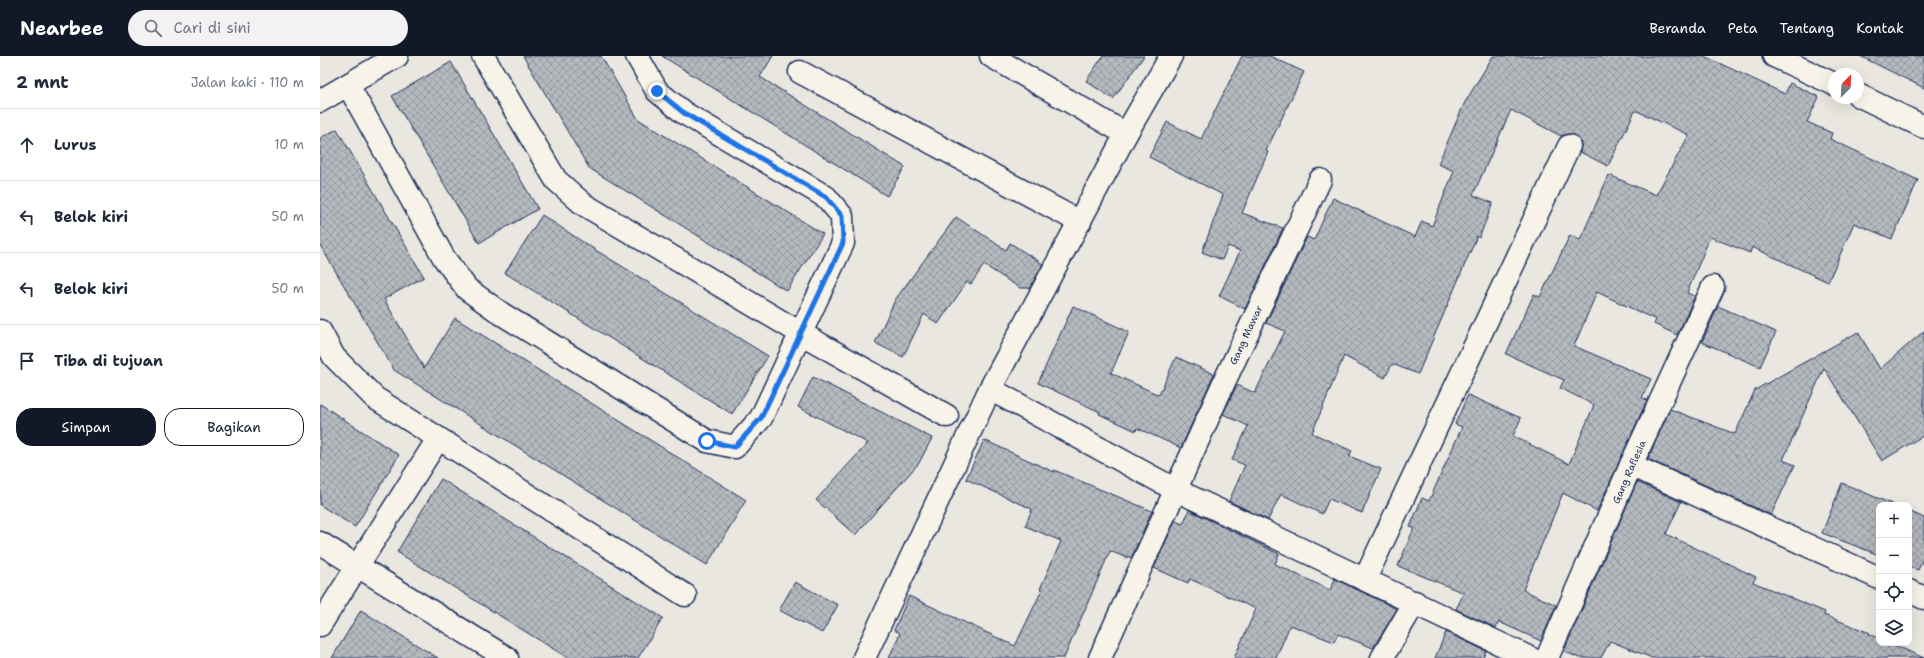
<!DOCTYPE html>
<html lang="id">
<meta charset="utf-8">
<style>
body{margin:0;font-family:"Shantell Sans",sans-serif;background:#f2f2f3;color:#1f2937}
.controls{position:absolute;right:12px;bottom:12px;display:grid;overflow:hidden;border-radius:8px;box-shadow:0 4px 16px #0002}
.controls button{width:36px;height:36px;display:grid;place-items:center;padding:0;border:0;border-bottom:1px solid #e0e1e3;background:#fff;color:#1f2937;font:20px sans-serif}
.compass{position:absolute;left:1508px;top:12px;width:36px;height:36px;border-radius:50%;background:#fff;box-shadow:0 4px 16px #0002;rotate:24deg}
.stop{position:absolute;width:12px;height:12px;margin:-9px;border:3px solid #1a73e8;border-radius:50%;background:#fff}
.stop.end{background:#1a73e8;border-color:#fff;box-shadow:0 1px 4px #0008}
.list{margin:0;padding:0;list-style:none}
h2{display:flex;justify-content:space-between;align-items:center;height:52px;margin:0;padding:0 16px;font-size:17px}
h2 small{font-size:13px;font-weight:400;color:#747a83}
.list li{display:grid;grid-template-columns:26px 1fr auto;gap:12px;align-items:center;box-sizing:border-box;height:72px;padding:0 16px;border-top:1px solid #e0e1e3}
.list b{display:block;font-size:15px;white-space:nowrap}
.list em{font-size:13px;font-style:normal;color:#747a83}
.actions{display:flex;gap:8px;padding:12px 16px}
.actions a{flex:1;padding:9px 0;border:1px solid #111827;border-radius:16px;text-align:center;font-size:14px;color:#111827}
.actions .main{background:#111827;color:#fff}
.icon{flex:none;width:22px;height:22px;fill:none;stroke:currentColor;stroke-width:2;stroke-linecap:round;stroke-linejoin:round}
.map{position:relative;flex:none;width:1604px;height:602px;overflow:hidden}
header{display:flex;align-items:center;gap:24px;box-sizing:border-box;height:56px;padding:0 20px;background:#111827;color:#fff}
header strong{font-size:19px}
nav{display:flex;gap:22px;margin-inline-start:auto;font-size:14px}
.search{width:280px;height:36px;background:#f2f2f3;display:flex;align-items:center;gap:10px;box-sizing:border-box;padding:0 14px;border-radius:22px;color:#747a83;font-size:15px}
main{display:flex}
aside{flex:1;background:#fff}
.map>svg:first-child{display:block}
.building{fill:url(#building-cross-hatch);stroke:#1b2f5e}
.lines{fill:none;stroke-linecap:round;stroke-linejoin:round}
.minor-casing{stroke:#1b2f5e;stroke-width:25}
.minor{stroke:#f7f3e8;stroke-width:22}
.route{stroke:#1a73e8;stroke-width:5}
.labels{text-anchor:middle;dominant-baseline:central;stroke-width:3;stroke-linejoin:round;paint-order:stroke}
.street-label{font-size:10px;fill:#1b2f5e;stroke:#f7f3e8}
</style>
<header>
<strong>Nearbee</strong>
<div class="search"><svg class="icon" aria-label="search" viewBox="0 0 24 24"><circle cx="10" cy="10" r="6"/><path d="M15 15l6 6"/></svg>Cari di sini</div>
<nav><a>Beranda</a><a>Peta</a><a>Tentang</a><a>Kontak</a></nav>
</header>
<main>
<aside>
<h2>2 mnt<small>Jalan kaki · 110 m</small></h2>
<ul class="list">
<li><svg class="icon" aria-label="ahead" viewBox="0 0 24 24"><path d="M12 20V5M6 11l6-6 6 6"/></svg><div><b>Lurus</b></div><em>10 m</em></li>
<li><svg class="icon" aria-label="left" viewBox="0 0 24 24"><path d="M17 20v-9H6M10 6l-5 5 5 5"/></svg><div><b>Belok kiri</b></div><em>50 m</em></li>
<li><svg class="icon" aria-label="left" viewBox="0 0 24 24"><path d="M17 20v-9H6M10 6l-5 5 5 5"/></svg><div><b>Belok kiri</b></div><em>50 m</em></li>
<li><svg class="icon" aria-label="arrive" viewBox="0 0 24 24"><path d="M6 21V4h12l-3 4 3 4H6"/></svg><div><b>Tiba di tujuan</b></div></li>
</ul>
<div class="actions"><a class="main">Simpan</a><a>Bagikan</a></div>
</aside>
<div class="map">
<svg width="1604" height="602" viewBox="0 0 1604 602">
<defs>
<pattern id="building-cross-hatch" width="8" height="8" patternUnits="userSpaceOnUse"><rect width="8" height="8" fill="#b6babf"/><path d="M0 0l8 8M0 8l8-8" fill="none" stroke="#93989e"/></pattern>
</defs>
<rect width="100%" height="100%" fill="#eae7e0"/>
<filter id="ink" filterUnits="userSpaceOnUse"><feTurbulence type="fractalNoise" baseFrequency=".025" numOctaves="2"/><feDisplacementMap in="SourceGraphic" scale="8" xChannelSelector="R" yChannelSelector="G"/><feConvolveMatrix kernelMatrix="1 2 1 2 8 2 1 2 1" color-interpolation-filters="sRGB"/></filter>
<g filter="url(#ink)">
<g class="building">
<path d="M203,0H281L318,63L503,178L467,235L269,112Z"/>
<path d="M342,0H453L440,21L585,111L567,140Z"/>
<path d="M783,0H824L793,43L766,25Z"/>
<path d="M922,0H950L984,16L946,95L948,96L922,157L963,172L925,253L899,240L920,195L908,190L902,204L882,196L903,139L829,101L847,66L881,83Z"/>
<path d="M1173,0H1384L1465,38L1470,27L1499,41L1487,66L1512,77L1510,83L1598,124L1572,183L1534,167L1508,226L1432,191L1430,197L1390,181L1367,237L1375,240L1357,279L1334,268L1336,264L1277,236L1254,290L1331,323L1322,342L1327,344L1277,455L1243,437L1203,534L1236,549L1221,585L1179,566L1176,572L1136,553L1144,537L1078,510L1094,472L1090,471L1102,442L1109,445L1142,371L1135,368L1148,339L1201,362L1193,380L1249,408L1274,349L1240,332L1244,324L1186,298L1214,238L1220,241L1250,179L1260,184L1289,119L1336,139L1369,79L1317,55H1315L1288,110L1260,96L1261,89L1259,83L1255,79L1248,78L1241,80L1191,54L1153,139L1173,147L1159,182L1157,180L1098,318L1072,308L1065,322L1024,300L992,377L1032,395L1029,400L1061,413L1042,457L1009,443L1002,458L961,438L948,464L909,445L925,409L912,404L928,370L903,358L917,329L935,337L965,275L946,267L987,181L994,184L1013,142L1095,181L1102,165L1112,170L1134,115L1118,108L1144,48Z"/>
<path d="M1540,0H1604V32Z"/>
<path d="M131,6L218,153L159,187L72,40Z"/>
<path d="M17,73L104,221L64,243L104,312L135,262L426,444L387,509L74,314L0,189V82Z"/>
<path d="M222,159L269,190L448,300L412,358L185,217Z"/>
<path d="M636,161L686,194L690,187L723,208L710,232H700L664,209L651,228L647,226L618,268L604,258L583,301L555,287L575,244Z"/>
<path d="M753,250L809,276L791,317L839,339L856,301L894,318L861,392L817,372L816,375L779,358L780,356L718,327Z"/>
<path d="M1398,250L1456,276L1440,311L1382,286Z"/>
<path d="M1604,275V379L1562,405L1504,312L1463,404L1475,409L1451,459L1328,403L1350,353L1415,378L1435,334L1538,276L1560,313Z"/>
<path d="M493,321L612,382L599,407L535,479L496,444L548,387L478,351Z"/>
<path d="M0,348L79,399L35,471L0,449Z"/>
<path d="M664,384L734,416V414L832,455L811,502L807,500V502L790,495L744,602H569L580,577L574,574L589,540L695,590L722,534L720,533L741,485L705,470L712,453L646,423Z"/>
<path d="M121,423L343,562L318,602H248L77,496Z"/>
<path d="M1317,426L1361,446L1346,478L1436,521L1433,526L1505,556L1504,559L1550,577L1549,578L1559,582V587H1570L1604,602H1332L1290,585L1281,602H1259L1244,595Z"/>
<path d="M1522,427L1574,449H1559V499L1502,477Z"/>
<path d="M869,454L959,498L955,508L1010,534L1015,523L1077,553L1053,592L1018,578L1014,586L970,569L956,602H914L936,553L870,523L868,527L834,512L855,465L863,468Z"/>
<path d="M1589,455L1604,462V501L1598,514L1589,511Z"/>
<path d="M475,526L518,549L502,577L459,554Z"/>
<path d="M41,554L61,567L118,602H12Z"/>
<path d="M1126,576L1166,595L1163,602H1115Z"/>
</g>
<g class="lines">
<g class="minor-casing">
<g id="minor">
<path d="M163,0L236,124L263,148L482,278L627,360"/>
<path d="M671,0L806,78"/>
<path d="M1454,0L1514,28"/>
<path d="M480,16L760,166"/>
<path d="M28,29L124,202L147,233L182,258L387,385L415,391L441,362L523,187L522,160L506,141L364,57L337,35L317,0"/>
<path d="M1538,39L1604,71"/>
<path d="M0,45L77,0"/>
<path d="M0,275L14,301L55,342L365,539"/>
<path d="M670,333L856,434L1210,602"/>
<path d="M1311,409L1559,522"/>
<path d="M0,487L187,602"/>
<path d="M1045,523L1249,90"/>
<path d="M1589,535L1604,542"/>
<path d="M0,569L118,383"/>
<path d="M544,602L670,333L806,78L851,0"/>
<path d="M780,602L905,324L1000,124"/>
<path d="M1062,602L1095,546"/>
<path d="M1227,602L1311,409L1393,231"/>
</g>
</g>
<use href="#minor" class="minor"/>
</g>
</g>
<g class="lines" filter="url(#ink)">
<path class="route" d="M337,35L364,57L506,141L522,160L523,187L441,362L415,391L387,385"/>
</g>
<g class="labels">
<g class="street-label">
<text transform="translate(926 279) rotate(-65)">Gang Mawar</text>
<text transform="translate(1309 416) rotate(-66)">Gang Raflesia</text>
</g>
</g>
</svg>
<div class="controls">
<button>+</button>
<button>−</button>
<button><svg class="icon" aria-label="locate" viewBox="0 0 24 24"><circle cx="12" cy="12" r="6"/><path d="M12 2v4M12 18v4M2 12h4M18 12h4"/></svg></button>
<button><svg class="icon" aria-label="layers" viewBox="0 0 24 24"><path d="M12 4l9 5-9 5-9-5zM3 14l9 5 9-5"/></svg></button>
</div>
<svg class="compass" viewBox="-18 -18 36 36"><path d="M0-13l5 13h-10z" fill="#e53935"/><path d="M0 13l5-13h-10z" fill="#747a83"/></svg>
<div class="stop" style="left:387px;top:385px"></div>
<div class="stop end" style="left:337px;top:35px"></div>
</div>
</main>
